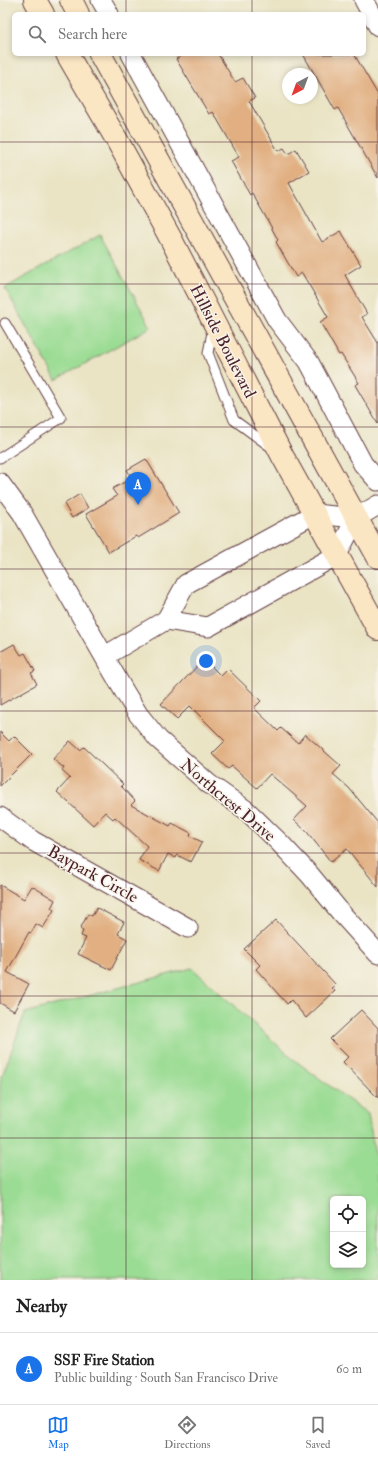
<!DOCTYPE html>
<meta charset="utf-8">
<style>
body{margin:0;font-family:"IM FELL Double Pica",serif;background:#f2f2f2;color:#222}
.controls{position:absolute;right:12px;bottom:12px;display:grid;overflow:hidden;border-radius:6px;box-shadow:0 2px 6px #0003}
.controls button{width:36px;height:36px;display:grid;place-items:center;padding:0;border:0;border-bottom:1px solid #e0e0e0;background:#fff;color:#222;font:20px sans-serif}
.compass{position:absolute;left:282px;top:68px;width:36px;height:36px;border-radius:50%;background:#fff;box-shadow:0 2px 6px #0003;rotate:221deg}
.you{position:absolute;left:206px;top:661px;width:14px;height:14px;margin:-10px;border:3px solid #fff;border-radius:50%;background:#1a73e8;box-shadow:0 0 0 6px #1a73e833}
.badge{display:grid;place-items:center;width:26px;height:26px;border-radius:50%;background:#1a73e8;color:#fff;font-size:13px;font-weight:700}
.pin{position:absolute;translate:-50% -33px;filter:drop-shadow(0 1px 2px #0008)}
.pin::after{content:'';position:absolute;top:21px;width:14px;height:12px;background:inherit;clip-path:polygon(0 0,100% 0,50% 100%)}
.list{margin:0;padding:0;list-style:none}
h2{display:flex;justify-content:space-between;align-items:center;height:52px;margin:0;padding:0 16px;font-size:17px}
h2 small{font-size:13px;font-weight:400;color:#767676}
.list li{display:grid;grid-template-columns:26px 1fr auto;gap:12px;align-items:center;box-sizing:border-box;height:72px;padding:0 16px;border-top:1px solid #e0e0e0}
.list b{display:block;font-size:15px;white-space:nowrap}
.list p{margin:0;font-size:13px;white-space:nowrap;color:#767676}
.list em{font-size:13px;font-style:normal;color:#767676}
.icon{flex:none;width:22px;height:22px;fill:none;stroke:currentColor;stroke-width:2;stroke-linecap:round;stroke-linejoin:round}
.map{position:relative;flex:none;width:378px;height:1280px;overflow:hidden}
.search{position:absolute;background:#fff;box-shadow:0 2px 6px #0003;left:12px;right:12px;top:12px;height:44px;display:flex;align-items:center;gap:10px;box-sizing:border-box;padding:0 14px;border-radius:6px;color:#767676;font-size:15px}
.sheet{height:124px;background:#fff}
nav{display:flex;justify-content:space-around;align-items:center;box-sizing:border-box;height:56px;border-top:1px solid #e0e0e0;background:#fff;font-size:11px;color:#767676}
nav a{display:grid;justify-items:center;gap:2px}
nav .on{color:#1a73e8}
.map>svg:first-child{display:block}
.green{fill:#9adc93;stroke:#727e5f;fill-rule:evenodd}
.building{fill:#e1af81}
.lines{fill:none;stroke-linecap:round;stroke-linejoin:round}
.lane-casing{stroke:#623d42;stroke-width:11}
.street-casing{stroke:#623d42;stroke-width:21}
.secondary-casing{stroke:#623d42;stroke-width:24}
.lane{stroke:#fff;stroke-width:9}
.street{stroke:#fff;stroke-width:19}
.secondary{stroke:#fbe6c4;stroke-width:22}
.grid{fill:none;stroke:#4a1f2b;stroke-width:1;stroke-opacity:0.55}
.labels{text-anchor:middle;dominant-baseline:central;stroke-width:3;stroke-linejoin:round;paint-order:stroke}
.street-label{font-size:17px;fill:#4a1f2b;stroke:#f7f3e8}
</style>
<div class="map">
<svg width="378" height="1280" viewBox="0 0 378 1280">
<rect width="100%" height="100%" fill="#f7f3e8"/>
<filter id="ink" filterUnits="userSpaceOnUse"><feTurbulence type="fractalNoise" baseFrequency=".025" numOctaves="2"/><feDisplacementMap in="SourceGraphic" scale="8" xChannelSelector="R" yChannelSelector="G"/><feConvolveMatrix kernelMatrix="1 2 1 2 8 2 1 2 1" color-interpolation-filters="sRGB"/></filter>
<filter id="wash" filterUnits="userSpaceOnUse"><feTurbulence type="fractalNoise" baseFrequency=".012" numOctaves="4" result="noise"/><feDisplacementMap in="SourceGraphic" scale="16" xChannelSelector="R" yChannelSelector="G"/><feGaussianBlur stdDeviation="0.9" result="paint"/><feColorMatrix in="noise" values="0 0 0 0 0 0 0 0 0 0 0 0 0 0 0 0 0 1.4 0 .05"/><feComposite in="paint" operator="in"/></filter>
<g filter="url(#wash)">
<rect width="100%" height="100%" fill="#eae4c5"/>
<g class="green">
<path d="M100,235L151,327L56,380L5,288Z"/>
<path d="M192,968L293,1059L368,1114L378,1171V1280H0V1082L25,1013ZM333,1199H363V1265H333Z"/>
</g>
<g id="blocks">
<g class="building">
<path d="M186,54H218L235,82L243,78L255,98L249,101L278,151L284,148L288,154L296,149L309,171L289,183L322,242L341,231L361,265L345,275L367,314L362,317L378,343V424L355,385L359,383L341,354L339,355L320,322L328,317L302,273L296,277L276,242L278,240L268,221L252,193L250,195L231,161L239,157L213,112L209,114L176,59Z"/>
<path d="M303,54H354L378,95V178L338,108L335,110Z"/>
<path d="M146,459L179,513L138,538L136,536L109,552L86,514L117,496L112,489L132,478L127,470Z"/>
<path d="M80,494L88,508L72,518L64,504Z"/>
<path d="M14,644L21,655L25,653L35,671L31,673L37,684L0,705V652Z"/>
<path d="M204,659L221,676L228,669L261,701L254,708L278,731L281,728L298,743L305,734L341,766L333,774L349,788L378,823V887L347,849L331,862L307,832L294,820L307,806L270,774L257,788L232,766L228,769L212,754L225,741L190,706L177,719L161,704Z"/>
<path d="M0,732L9,741L14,736L32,754L0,786Z"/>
<path d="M70,741L80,750L84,747L123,784L121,786L135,801L131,805L170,826L172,823L191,833L190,836L202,842L191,862L177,855L176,858L168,854L159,871L139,860L147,846L115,817L113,819L105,812L93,825L57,792L70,778L62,771L64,768L53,759Z"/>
<path d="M0,885L24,899L32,886L55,900L51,908L54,910L43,928L36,924L31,933L29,932L7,972L29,984L14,1011L0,1003Z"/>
<path d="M97,908L124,922L118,934L127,939L111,970L78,954L86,938L81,936L83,931L80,929L88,914L92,916Z"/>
<path d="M276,920L336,985L332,988L335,991L306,1018L291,1000L287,1004L256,969L260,965L244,949Z"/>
<path d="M361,1010L378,1028V1098L343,1062L348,1057L330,1039Z"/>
</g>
</g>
</g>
<g filter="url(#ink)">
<use href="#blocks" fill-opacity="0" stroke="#623d42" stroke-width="1"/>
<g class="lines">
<g class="lane-casing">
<g id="lane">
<path d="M213,327L208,353L234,420L272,448"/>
<path d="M0,458L61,418L5,323"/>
</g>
</g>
<g class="street-casing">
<g id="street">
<path d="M101,0L109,14"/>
<path d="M364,0L378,26"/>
<path d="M131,54L277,320L309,362L363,464L378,481"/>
<path d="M0,483L22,513L124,691L138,714L158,739L209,784L246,810L280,843L310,875L342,914L378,954"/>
<path d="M356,518L378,505"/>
<path d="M166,620L208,627L337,555L356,518"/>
<path d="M105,656L166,620L186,584L314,514L356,518"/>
<path d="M0,817L33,841L188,928"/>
</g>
</g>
<g class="secondary-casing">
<g id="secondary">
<path d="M35,0L43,14"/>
<path d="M71,0L78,14"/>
<path d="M67,54L118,142L172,241L283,457L378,629"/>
<path d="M100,54L378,557"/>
</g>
</g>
<use href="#lane" class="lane"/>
<use href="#street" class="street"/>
<use href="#secondary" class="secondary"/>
</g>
</g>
<path class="grid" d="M126,0V14M252,0V14M126,54V1280M252,54V1280M0,142H378M0,284H378M0,427H378M0,569H378M0,711H378M0,853H378M0,996H378M0,1138H378"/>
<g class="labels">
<g class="street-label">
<text transform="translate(223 341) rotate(63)">Hillside Boulevard</text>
<text transform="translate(228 800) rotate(40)">Northcrest Drive</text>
<text transform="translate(93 874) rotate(29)">Baypark Circle</text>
</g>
</g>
</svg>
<div class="controls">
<button><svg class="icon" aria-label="locate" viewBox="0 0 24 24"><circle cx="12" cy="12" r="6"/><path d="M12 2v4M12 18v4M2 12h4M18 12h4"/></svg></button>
<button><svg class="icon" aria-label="layers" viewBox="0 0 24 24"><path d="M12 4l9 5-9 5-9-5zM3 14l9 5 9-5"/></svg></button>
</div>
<svg class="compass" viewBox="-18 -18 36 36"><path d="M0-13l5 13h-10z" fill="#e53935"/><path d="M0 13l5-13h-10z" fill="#767676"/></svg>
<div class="you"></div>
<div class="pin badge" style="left:138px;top:505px">A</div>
<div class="search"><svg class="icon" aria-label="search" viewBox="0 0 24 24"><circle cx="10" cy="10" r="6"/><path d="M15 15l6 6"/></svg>Search here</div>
</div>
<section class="sheet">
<h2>Nearby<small></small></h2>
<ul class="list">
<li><span class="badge">A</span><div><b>SSF Fire Station</b><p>Public building · South San Francisco Drive</p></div><em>60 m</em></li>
</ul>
</section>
<nav>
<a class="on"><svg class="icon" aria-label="map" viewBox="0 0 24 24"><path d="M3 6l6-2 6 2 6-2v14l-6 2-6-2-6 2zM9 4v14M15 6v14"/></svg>Map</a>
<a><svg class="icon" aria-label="directions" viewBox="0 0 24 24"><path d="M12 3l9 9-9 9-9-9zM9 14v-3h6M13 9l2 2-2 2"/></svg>Directions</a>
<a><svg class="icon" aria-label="saved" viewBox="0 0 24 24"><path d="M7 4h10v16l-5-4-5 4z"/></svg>Saved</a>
</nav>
